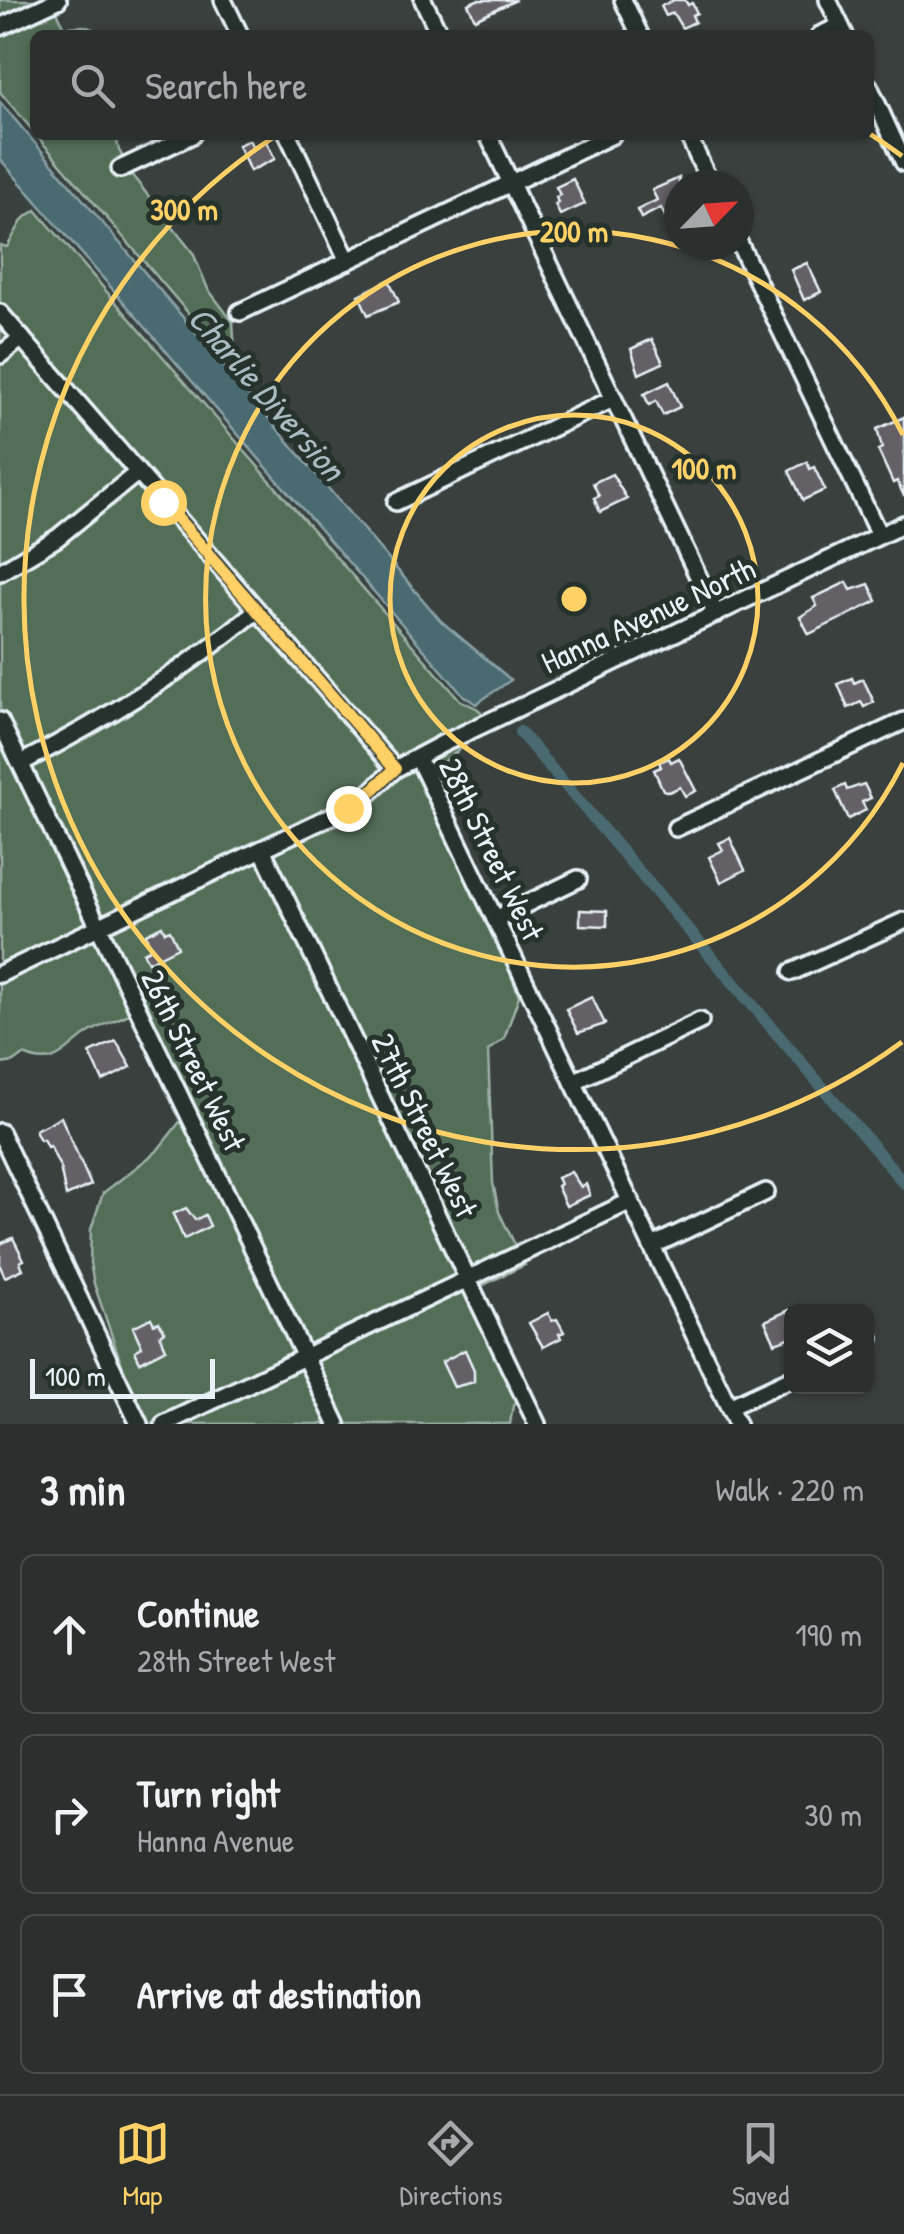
<!DOCTYPE html>
<meta charset="utf-8">
<style>
body{margin:0;font-family:"Patrick Hand",sans-serif;background:#333836;color:#f1f3f6}
.controls{position:absolute;right:30px;bottom:30px;display:grid;overflow:hidden;border-radius:15px;box-shadow:0 2px 8px #0004}
.controls button{width:90px;height:90px;display:grid;place-items:center;padding:0;border:0;border-bottom:2px solid #474b4a;background:#2b302e;color:#f1f3f6;font:50px sans-serif}
.compass{position:absolute;left:664px;top:170px;width:90px;height:90px;border-radius:50%;background:#2b302e;box-shadow:0 2px 8px #0004;rotate:65deg}
.scale{position:absolute;left:30px;bottom:25px;width:185px;box-sizing:border-box;padding-left:10px;border:5px solid #e8f1f8;border-top:0;font-size:28px;line-height:35px;white-space:nowrap;color:#e8f1f8;-webkit-text-stroke:8px #26332d;paint-order:stroke}
.stop{position:absolute;width:30px;height:30px;margin:-22px;border:8px solid #ffd166;border-radius:50%;background:#fff}
.stop.end{background:#ffd166;border-color:#fff;box-shadow:0 2px 10px #0008}
.list{margin:0;padding:0;list-style:none}
h2{display:flex;justify-content:space-between;align-items:center;height:130px;margin:0;padding:0 40px;font-size:42px}
h2 small{font-size:32px;font-weight:400;color:#a6a9aa}
.list li{display:grid;grid-template-columns:65px 1fr auto;gap:30px;align-items:center;box-sizing:border-box;height:160px;margin:0 20px 20px;padding:0 20px;border:2px solid #474b4a;border-radius:15px}
.list b{display:block;font-size:38px;white-space:nowrap}
.list p{margin:0;font-size:32px;white-space:nowrap;color:#a6a9aa}
.list em{font-size:32px;font-style:normal;color:#a6a9aa}
.icon{flex:none;width:55px;height:55px;fill:none;stroke:currentColor;stroke-width:2;stroke-linecap:round;stroke-linejoin:round}
.map{position:relative;flex:none;width:904px;height:1424px;overflow:hidden}
.search{position:absolute;background:#2b302e;box-shadow:0 2px 8px #0004;left:30px;right:30px;top:30px;height:110px;display:flex;align-items:center;gap:25px;box-sizing:border-box;padding:0 35px;border-radius:15px;color:#a6a9aa;font-size:38px}
.sheet{height:670px;background:#2b302e}
nav{display:flex;justify-content:space-around;align-items:center;box-sizing:border-box;height:140px;border-top:2px solid #474b4a;background:#2b302e;font-size:28px;color:#a6a9aa}
nav a{display:grid;justify-items:center;gap:5px}
nav .on{color:#ffd166}
.map>svg:first-child{display:block}
.green{fill:#526e56;stroke:#9db0a7;stroke-width:2.5}
.water{fill:#4a6b71;stroke:#89a1a7;stroke-width:2.5}
.lines{fill:none;stroke-linecap:round;stroke-linejoin:round}
.canal{stroke:#4a6b71;stroke-width:12}
.building{fill:#655e66;stroke:#e8f1f8;stroke-width:2.5}
.minor-casing{stroke:#e8f1f8;stroke-width:22}
.minor{stroke:#26332d;stroke-width:15}
.route{stroke:#ffd166;stroke-width:12}
.ring{fill:none;stroke:#ffd166;stroke-width:5}
.labels{text-anchor:middle;dominant-baseline:central;stroke-width:10;stroke-linejoin:round;paint-order:stroke}
.street-label{font-size:32px;fill:#e8f1f8;stroke:#26332d}
.water-label{font-size:35px;font-style:italic;fill:#a9bbc2;stroke:#26332d}
.centre{fill:#ffd166;stroke:#26332d;stroke-width:5}
.ring-label{font-size:30px;text-anchor:middle;font-weight:bold;fill:#ffd166;stroke:#26332d;stroke-width:10;stroke-linejoin:round;paint-order:stroke}
</style>
<div class="map">
<svg width="904" height="1424" viewBox="0 0 904 1424">
<rect width="100%" height="100%" fill="#39403e"/>
<filter id="ink" filterUnits="userSpaceOnUse"><feTurbulence type="fractalNoise" baseFrequency=".01" numOctaves="2"/><feDisplacementMap in="SourceGraphic" scale="20" xChannelSelector="R" yChannelSelector="G"/><feConvolveMatrix kernelMatrix="1 2 1 2 8 2 1 2 1" color-interpolation-filters="sRGB"/></filter>
<g filter="url(#ink)">
<g class="green">
<path d="M0,0H52L64,27L84,26L109,35H35V133L0,92Z"/>
<path d="M36,135H115L119,150L132,175L193,253L208,289L233,322L236,369Z"/>
<path d="M36,210L460,700L478,709L488,719C479,728 470,741 460,749C445,762 427,769 422,790L483,901L519,996L504,1039L488,1051L493,1183L499,1212L525,1265L473,1290L521,1392L513,1406L510,1424H148L127,1380L94,1284L90,1263L91,1229L103,1193L156,1152L190,1109L148,1005L127,1009L129,1014C116,1020 102,1025 90,1032C65,1047 58,1070 24,1055L14,1062L0,1064V245L7,247L23,219Z"/>
</g>
<path class="water" d="M0,102L441,621L511,680L476,704L464,696L0,159Z"/>
<g class="lines">
<path class="canal" d="M520,732L904,1183"/>
</g>
<g class="building">
<path d="M477,0H516L475,19L468,4Z"/>
<path d="M674,0H685L688,5L692,3L697,13L692,15L695,22L682,28L673,13L666,16L661,6Z"/>
<path d="M249,140L253,147L266,141L275,159L250,171L238,145Z"/>
<path d="M679,178V245L661,208L641,218L637,210L657,200L652,190Z"/>
<path d="M573,179L585,204L560,215L555,204L558,203L556,197L560,195L556,187Z"/>
<path d="M807,263L821,292L804,300L791,270Z"/>
<path d="M389,280L399,302L368,315L359,295Z"/>
<path d="M652,339L663,363L639,374L631,349Z"/>
<path d="M669,382L680,407L663,415L656,401L649,405L644,394Z"/>
<path d="M904,417V496L897,481L893,483L878,450L882,448L877,429Z"/>
<path d="M807,462L810,469L814,467L825,490L803,500L789,471Z"/>
<path d="M612,474L627,499L600,512L594,498L599,496L593,483Z"/>
<path d="M847,582L851,590L869,584L877,601L809,634L800,617L817,606L813,598Z"/>
<path d="M852,678L854,683L863,679L874,702L864,707L861,702L848,708L838,684Z"/>
<path d="M669,758L671,762L679,758L696,791L685,796L680,787L669,792L663,790L654,770L661,767L659,762Z"/>
<path d="M864,784L871,798L862,802L866,810L848,819L835,790L845,785L847,790Z"/>
<path d="M730,838L745,870L721,882L709,857L723,850L719,843Z"/>
<path d="M580,910L607,911V926L580,925Z"/>
<path d="M162,926L165,932L170,930L178,947L148,962L143,952L150,949L146,934Z"/>
<path d="M592,997L605,1024L578,1033L566,1009Z"/>
<path d="M116,1041L131,1067L103,1081L90,1053Z"/>
<path d="M61,1117L91,1185L66,1196L60,1167L50,1146L47,1147L43,1139L40,1140L35,1130Z"/>
<path d="M571,1172L581,1187L586,1184L590,1195L566,1206L557,1186L560,1184L557,1178Z"/>
<path d="M186,1208L195,1220L205,1215L210,1226L184,1239L173,1214Z"/>
<path d="M13,1238L24,1260L20,1262L23,1269L5,1277L0,1266V1244Z"/>
<path d="M789,1310L792,1337L775,1343L765,1321Z"/>
<path d="M548,1313L552,1321L557,1319L564,1332L559,1334L561,1338L543,1347L529,1323Z"/>
<path d="M151,1318L154,1324L159,1322L165,1332L160,1335L166,1349L140,1362L135,1351L142,1347L133,1327Z"/>
<path d="M465,1350L474,1370V1382L454,1387L442,1362Z"/>
</g>
<g class="lines">
<g class="minor-casing">
<g id="minor">
<path d="M223,0L240,35"/>
<path d="M423,0L440,35"/>
<path d="M623,0L640,35"/>
<path d="M828,0L845,35"/>
<path d="M0,27L58,0"/>
<path d="M820,35L840,26"/>
<path d="M869,86L904,163"/>
<path d="M288,135L348,261"/>
<path d="M488,135L716,614"/>
<path d="M688,135L711,185"/>
<path d="M120,169L192,135"/>
<path d="M739,243L879,535"/>
<path d="M240,312L612,135"/>
<path d="M0,313L395,769"/>
<path d="M0,355L22,338"/>
<path d="M396,502L613,399"/>
<path d="M0,572L57,538L137,473"/>
<path d="M0,721L337,1424"/>
<path d="M418,758L737,1424"/>
<path d="M21,763C105,720 183,672 256,611"/>
<path d="M676,828L904,721"/>
<path d="M262,849L537,1424"/>
<path d="M495,919L578,879"/>
<path d="M792,972L904,921"/>
<path d="M0,974L348,808L362,800L395,769L442,744L904,524"/>
<path d="M573,1082L700,1021"/>
<path d="M0,1132L139,1424"/>
<path d="M652,1246L766,1192"/>
<path d="M866,1340L870,1338"/>
<path d="M729,1407L792,1378"/>
<path d="M164,1424L631,1201"/>
</g>
</g>
<use href="#minor" class="minor"/>
</g>
</g>
<g class="lines" filter="url(#ink)">
<path class="route" d="M163,502L395,769L362,800L348,808"/>
</g>
<g class="ring">
<circle cx="574" cy="599" r="184"/>
<path d="M903 763A368 368 0 1 1 903 435"/>
<path d="M902 1042A551 551 0 1 1 274 137M870 134A551 551 0 0 1 902 156"/>
</g>
<g class="labels">
<g class="street-label">
<text transform="translate(648 615) rotate(-25)">Hanna Avenue North</text>
<text transform="translate(492 849) rotate(64)">28th Street West</text>
<text transform="translate(194 1060) rotate(64)">26th Street West</text>
<text transform="translate(425 1125) rotate(64)">27th Street West</text>
</g>
<g class="water-label">
<text transform="translate(267 393) rotate(49)">Charlie Diversion</text>
</g>
</g>
<circle cx="574" cy="599" r="15" class="centre"/>
<g class="ring-label">
<text x="184" y="220">300 m</text>
<text x="574" y="242">200 m</text>
<text x="704" y="479">100 m</text>
</g>
</svg>
<div class="controls">
<button><svg class="icon" aria-label="layers" viewBox="0 0 24 24"><path d="M12 4l9 5-9 5-9-5zM3 14l9 5 9-5"/></svg></button>
</div>
<svg class="compass" viewBox="-18 -18 36 36"><path d="M0-13l5 13h-10z" fill="#e53935"/><path d="M0 13l5-13h-10z" fill="#a6a9aa"/></svg>
<div class="scale">100 m</div>
<div class="stop" style="left:163px;top:502px"></div>
<div class="stop end" style="left:348px;top:808px"></div>
<div class="search"><svg class="icon" aria-label="search" viewBox="0 0 24 24"><circle cx="10" cy="10" r="6"/><path d="M15 15l6 6"/></svg>Search here</div>
</div>
<section class="sheet">
<h2>3 min<small>Walk · 220 m</small></h2>
<ul class="list">
<li><svg class="icon" aria-label="ahead" viewBox="0 0 24 24"><path d="M12 20V5M6 11l6-6 6 6"/></svg><div><b>Continue</b><p>28th Street West</p></div><em>190 m</em></li>
<li><svg class="icon" aria-label="right" viewBox="0 0 24 24"><path d="M7 20v-9h11M14 6l5 5-5 5"/></svg><div><b>Turn right</b><p>Hanna Avenue</p></div><em>30 m</em></li>
<li><svg class="icon" aria-label="arrive" viewBox="0 0 24 24"><path d="M6 21V4h12l-3 4 3 4H6"/></svg><div><b>Arrive at destination</b></div></li>
</ul>
</section>
<nav>
<a class="on"><svg class="icon" aria-label="map" viewBox="0 0 24 24"><path d="M3 6l6-2 6 2 6-2v14l-6 2-6-2-6 2zM9 4v14M15 6v14"/></svg>Map</a>
<a><svg class="icon" aria-label="directions" viewBox="0 0 24 24"><path d="M12 3l9 9-9 9-9-9zM9 14v-3h6M13 9l2 2-2 2"/></svg>Directions</a>
<a><svg class="icon" aria-label="saved" viewBox="0 0 24 24"><path d="M7 4h10v16l-5-4-5 4z"/></svg>Saved</a>
</nav>
